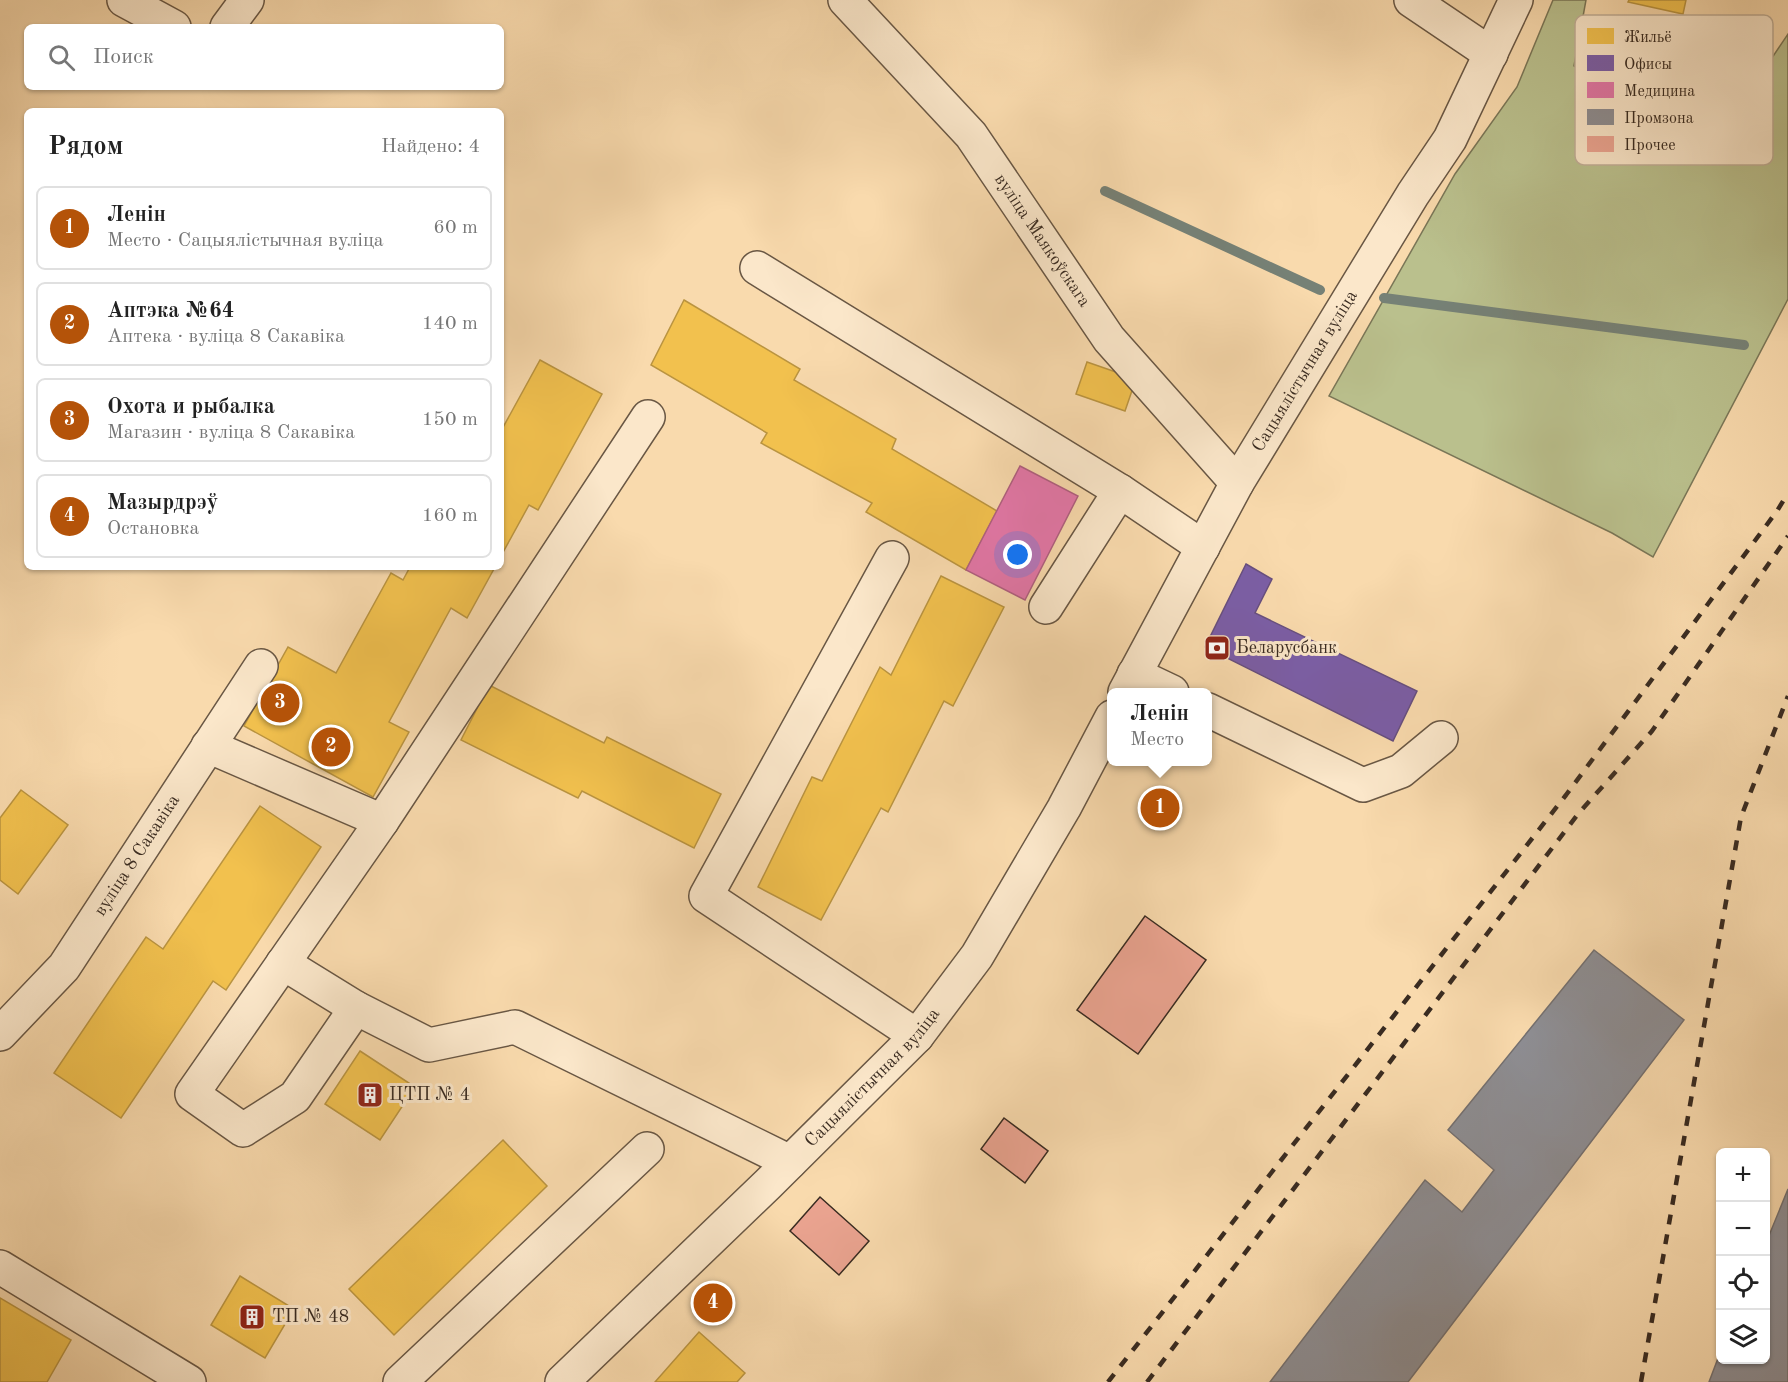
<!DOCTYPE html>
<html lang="ru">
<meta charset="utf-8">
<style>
body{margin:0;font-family:"Old Standard TT",serif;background:#f6f6f6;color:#222}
.controls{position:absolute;right:18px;bottom:18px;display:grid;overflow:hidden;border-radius:9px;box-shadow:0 2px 4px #0004}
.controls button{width:54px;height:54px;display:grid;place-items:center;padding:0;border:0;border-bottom:2px solid #e0e0e0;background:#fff;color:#222;font:30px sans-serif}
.you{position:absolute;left:1018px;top:555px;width:21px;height:21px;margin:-15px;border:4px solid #fff;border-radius:50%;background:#1a73e8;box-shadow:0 0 0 9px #1a73e833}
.badge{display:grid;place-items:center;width:39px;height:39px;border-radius:50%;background:#b45309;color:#fff;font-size:20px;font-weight:700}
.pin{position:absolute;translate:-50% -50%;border:3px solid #fff;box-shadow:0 2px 6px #0006}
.popup{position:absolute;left:1107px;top:688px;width:105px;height:78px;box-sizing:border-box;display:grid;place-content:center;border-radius:9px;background:#fff;filter:drop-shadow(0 2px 4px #0005);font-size:20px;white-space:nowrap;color:#767676}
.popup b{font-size:22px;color:#222}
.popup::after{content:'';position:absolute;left:50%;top:100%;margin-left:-12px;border:12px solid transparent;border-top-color:#fff}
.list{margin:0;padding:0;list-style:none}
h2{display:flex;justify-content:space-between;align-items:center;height:78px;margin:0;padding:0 24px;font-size:26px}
h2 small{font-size:20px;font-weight:400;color:#767676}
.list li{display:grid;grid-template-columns:39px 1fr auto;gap:18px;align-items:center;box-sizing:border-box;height:84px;margin:0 12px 12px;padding:0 12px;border:2px solid #e0e0e0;border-radius:9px}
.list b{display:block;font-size:22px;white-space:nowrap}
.list p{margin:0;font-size:20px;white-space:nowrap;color:#767676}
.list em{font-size:20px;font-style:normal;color:#767676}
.icon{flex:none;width:33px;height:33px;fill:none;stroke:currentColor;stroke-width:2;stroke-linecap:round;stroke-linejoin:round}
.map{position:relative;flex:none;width:1788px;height:1382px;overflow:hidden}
.search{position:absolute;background:#fff;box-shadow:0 2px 4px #0004;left:24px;top:24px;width:480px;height:66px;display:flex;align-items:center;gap:15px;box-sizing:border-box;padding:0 21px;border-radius:9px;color:#767676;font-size:22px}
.panel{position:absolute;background:#fff;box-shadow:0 2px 4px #0004;left:24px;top:108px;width:480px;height:462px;border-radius:9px}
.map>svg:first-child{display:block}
.green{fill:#bac08d;stroke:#7a7657;stroke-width:1.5}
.homes{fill:#f2c14e;stroke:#ba9440;stroke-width:1.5}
.offices{fill:#7b5ea7;stroke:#674f7f;stroke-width:1.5}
.health{fill:#e377a8;stroke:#b06080;stroke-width:1.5}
.industry{fill:#8d8d92;stroke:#747070;stroke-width:1.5}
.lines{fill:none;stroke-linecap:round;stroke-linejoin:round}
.stream{stroke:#768176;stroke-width:10}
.building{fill:#eba491;stroke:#392b21;stroke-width:1.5}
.minor-casing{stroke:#695744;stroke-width:36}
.minor{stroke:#fbe7ca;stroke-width:33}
.rail{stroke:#392b21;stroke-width:4.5;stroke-dasharray:10 10;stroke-linecap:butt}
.labels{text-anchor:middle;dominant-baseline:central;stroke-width:6;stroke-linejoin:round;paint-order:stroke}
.street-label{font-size:18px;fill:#392b21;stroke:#fbe7ca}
.poi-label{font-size:18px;fill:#392b21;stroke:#fbe7ca;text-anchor:start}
.key{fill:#fbe7ca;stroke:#c1af97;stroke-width:1.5}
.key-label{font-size:16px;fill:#392b21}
</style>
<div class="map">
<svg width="1788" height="1382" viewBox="0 0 1788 1382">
<rect width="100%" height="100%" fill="#f9daad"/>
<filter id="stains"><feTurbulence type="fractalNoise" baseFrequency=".00333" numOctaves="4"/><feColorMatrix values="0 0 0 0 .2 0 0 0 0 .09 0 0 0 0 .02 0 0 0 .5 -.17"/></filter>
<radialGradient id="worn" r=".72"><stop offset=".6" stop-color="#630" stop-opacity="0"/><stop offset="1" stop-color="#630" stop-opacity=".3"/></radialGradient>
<path class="green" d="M1553,0H1586L1574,66L1710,150L1788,34V299L1653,557L1612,533L1329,396L1455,174L1517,87Z"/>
<g class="homes">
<path d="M1629,0H1686L1683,14L1628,2Z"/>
<path d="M684,300L800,369L794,380L896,439L892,449L997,511L966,570L866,512L872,503L761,443L767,433L651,365Z"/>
<path d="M540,360L602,394L538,510L529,505L501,556V431Z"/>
<path d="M1087,362L1136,379L1125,411L1076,394Z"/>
<path d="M410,567H495L467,618L451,608L389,722L409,732L373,797L244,726L288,647L336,673L391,573L403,580Z"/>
<path d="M941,576L1004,607L953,706L944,701L888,812L881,808L821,920L758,887L812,777L822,781L880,667L891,675Z"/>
<path d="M489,685L604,743L607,737L721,794L694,848L582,791L578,798L461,740Z"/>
<path d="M21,790L68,825L18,894L0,880V818Z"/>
<path d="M260,806L321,847L226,990L213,981L121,1118L54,1073L146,937L163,949Z"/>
<path d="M360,1051L415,1087L380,1140L325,1104Z"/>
<path d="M503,1140L547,1186L394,1335L349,1289Z"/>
<path d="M240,1276L294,1309L265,1358L211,1325Z"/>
<path d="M0,1298L71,1340L47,1382H0Z"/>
<path d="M699,1332L745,1373L737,1382H655Z"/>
</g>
<path class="offices" d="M1246,564L1272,579L1255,613L1417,691L1393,741L1205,647Z"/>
<path class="health" d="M1020,466L1078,496L1025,600L966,570Z"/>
<g class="industry">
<path d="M1594,950L1684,1020L1408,1382H1270L1425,1180L1462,1212L1494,1170L1448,1130Z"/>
<path d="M1788,1189V1382H1709L1720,1353V1360H1766V1243Z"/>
</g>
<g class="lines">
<g class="stream">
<path d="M1105,191L1320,290"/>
<path d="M1384,298L1744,345"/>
</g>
</g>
<g class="building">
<path d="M1145,916L1206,960L1138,1054L1077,1010Z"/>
<path d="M1004,1118L1048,1151L1025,1183L981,1149Z"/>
<path d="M820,1197L869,1241L839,1275L790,1231Z"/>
</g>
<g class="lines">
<g class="minor-casing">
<g id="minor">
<path d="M124,0L174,27"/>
<path id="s1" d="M845,0L971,135L1109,339L1237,483"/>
<path d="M1411,0L1491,54"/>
<path d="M227,27L247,0"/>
<path d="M757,268L1120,491"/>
<path d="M892,558L706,896L917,1036"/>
<path d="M1046,607L1120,491L1203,547"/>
<path d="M1134,674L1172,692"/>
<path id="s2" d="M1125,692L1237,483L1413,194L1450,139L1516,0"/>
<path d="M1208,710L1363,785L1401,771L1441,738"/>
<path d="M208,746L382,821L648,417"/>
<path d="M283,963L356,1008L429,1045L515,1027L790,1162"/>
<path d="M356,1008L295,1097L243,1130L192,1094L382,821"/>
<path id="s3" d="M0,1034L64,967L261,666"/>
<path d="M0,1267L189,1382"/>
<path d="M400,1382L647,1149"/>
<path id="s4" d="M562,1382L768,1184L917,1036L977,956L1064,808L1112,717"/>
</g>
</g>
<use href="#minor" class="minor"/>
<g class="rail">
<path d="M1108,1382L1566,795L1777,511L1788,493"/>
<path d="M1147,1382L1578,814L1652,731L1788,536"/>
<path d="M1641,1382L1741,817L1788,696"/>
</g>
</g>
<defs>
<g id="bank-square" transform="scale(1.35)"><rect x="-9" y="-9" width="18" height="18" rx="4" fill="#8f2418" stroke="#fbe7ca"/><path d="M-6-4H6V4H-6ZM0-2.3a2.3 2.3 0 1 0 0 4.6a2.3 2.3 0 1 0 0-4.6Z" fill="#fff"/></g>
<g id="building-square" transform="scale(1.35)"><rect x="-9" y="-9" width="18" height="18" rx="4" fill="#8f2418" stroke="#fbe7ca"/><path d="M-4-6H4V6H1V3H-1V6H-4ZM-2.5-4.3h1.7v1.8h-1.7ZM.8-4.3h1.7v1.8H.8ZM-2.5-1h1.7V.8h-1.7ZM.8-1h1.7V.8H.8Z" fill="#fff"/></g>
</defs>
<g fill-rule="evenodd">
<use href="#bank-square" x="1217" y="648"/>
<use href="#building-square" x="370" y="1095"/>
<use href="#building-square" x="252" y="1317"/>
</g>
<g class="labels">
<g class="street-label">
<text stroke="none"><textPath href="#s1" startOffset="312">вуліца Маякоўскага</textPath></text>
<text stroke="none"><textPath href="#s2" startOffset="368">Сацыялістычная вуліца</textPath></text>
<text stroke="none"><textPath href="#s3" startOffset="226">вуліца 8 Сакавіка</textPath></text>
<text stroke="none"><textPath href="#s4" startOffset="435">Сацыялістычная вуліца</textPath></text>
</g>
<g class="poi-label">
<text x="1236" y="648">Беларусбанк</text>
<text x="389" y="1095">ЦТП № 4</text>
<text x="272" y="1317">ТП № 48</text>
</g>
</g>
<rect x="1575" y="15" width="198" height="150" rx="9" class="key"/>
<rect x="1587" y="28" width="27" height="16" fill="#f2c14e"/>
<rect x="1587" y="55" width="27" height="16" fill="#7b5ea7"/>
<rect x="1587" y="82" width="27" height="16" fill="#e377a8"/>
<rect x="1587" y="109" width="27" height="16" fill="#8d8d92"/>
<rect x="1587" y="136" width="27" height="16" fill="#eba491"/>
<g class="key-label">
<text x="1624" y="42">Жильё</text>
<text x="1624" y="69">Офисы</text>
<text x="1624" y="96">Медицина</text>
<text x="1624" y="123">Промзона</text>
<text x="1624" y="150">Прочее</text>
</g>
<rect width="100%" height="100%" filter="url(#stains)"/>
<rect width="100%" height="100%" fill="url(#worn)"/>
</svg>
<div class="controls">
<button>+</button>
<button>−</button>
<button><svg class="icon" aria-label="locate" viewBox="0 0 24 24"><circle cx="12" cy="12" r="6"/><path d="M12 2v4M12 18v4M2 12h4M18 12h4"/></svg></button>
<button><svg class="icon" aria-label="layers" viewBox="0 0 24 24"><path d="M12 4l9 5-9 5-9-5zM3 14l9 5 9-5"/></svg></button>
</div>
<div class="you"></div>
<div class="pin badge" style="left:1160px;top:808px">1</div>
<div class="popup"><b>Ленін</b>Место</div>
<div class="pin badge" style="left:331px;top:747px">2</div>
<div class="pin badge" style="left:280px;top:703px">3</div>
<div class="pin badge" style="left:713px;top:1303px">4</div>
<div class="search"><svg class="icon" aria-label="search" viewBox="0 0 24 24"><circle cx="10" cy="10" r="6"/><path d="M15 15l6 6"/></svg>Поиск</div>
<section class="panel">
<h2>Рядом<small>Найдено: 4</small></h2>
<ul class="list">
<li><span class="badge">1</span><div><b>Ленін</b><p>Место · Сацыялістычная вуліца</p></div><em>60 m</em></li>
<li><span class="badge">2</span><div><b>Аптэка №64</b><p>Аптека · вуліца 8 Сакавіка</p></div><em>140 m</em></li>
<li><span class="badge">3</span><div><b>Охота и рыбалка</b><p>Магазин · вуліца 8 Сакавіка</p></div><em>150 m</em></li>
<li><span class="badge">4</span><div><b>Мазырдрэў</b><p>Остановка</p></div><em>160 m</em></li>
</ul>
</section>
</div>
